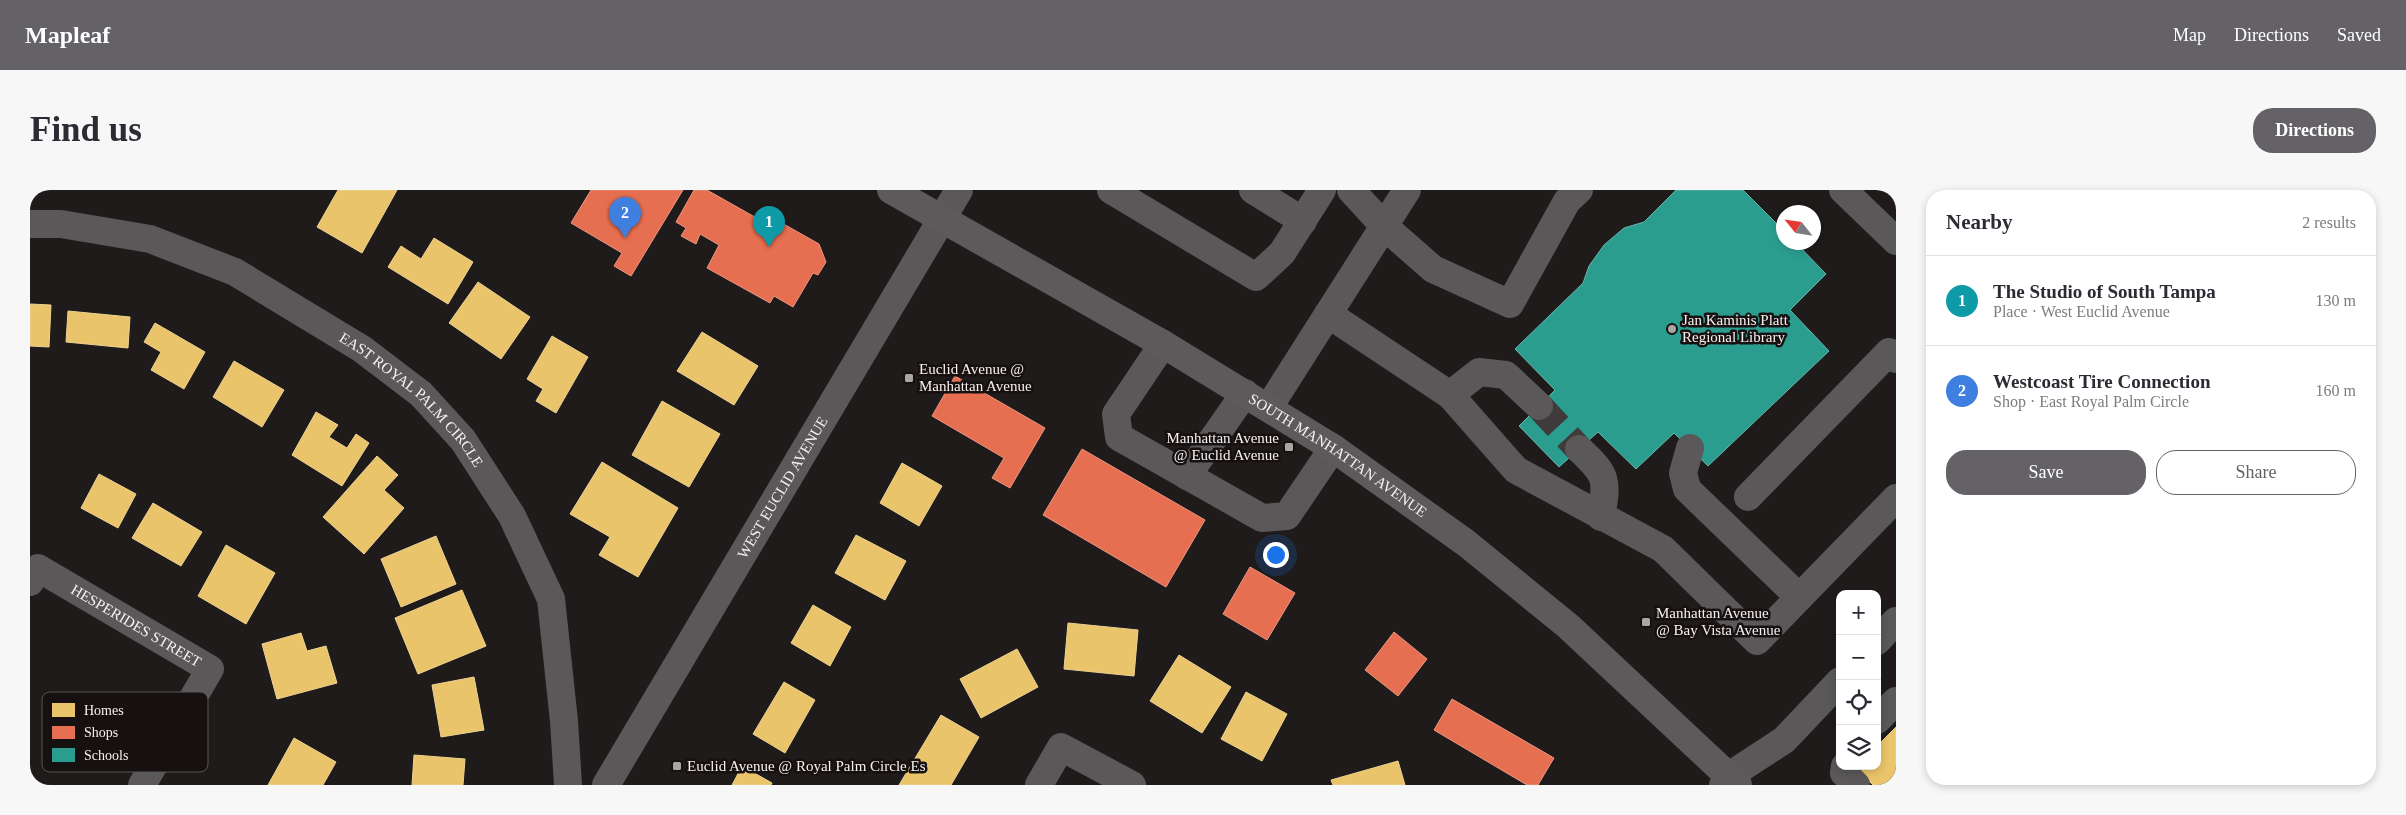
<!DOCTYPE html>
<meta charset="utf-8">
<style>
body{margin:0;font-family:"Times New Roman",serif;background:#f7f7f7;color:#2b2b33}
.controls{position:absolute;right:15px;bottom:15px;display:grid;overflow:hidden;border-radius:10px;box-shadow:0 2px 8px #0003}
.controls button{width:45px;height:45px;display:grid;place-items:center;padding:0;border:0;border-bottom:1px solid #e1e1e2;background:#fff;color:#2b2b33;font:25px sans-serif}
.compass{position:absolute;left:1746px;top:15px;width:45px;height:45px;border-radius:50%;background:#fff;box-shadow:0 2px 8px #0003;rotate:300deg}
.you{position:absolute;left:1245px;top:364px;width:18px;height:18px;margin:-12px;border:4px solid #fff;border-radius:50%;background:#1a73e8;box-shadow:0 0 0 8px #1a73e833}
.badge{display:grid;place-items:center;width:32px;height:32px;border-radius:50%;background:#656267;color:#fff;font-size:16px;font-weight:700}
.pin{position:absolute;translate:-50% -41px;filter:drop-shadow(0 1px 2px #0008)}
.pin::after{content:'';position:absolute;top:26px;width:18px;height:15px;background:inherit;clip-path:polygon(0 0,100% 0,50% 100%)}
.list{margin:0;padding:0;list-style:none}
h2{display:flex;justify-content:space-between;align-items:center;height:65px;margin:0;padding:0 20px;font-size:21px}
h2 small{font-size:16px;font-weight:400;color:#7c7c81}
.list li{display:grid;grid-template-columns:32px 1fr auto;gap:15px;align-items:center;box-sizing:border-box;height:90px;padding:0 20px;border-top:1px solid #e1e1e2}
.list b{display:block;font-size:19px;white-space:nowrap}
.list p{margin:0;font-size:16px;white-space:nowrap;color:#7c7c81}
.list em{font-size:16px;font-style:normal;color:#7c7c81}
.actions{display:flex;gap:10px;padding:15px 20px}
.actions a{flex:1;padding:11px 0;border:1px solid #656267;border-radius:20px;text-align:center;font-size:18px;color:#656267}
.actions .main{background:#656267;color:#fff}
.icon{flex:none;width:28px;height:28px;fill:none;stroke:currentColor;stroke-width:2;stroke-linecap:round;stroke-linejoin:round}
.map{position:relative;flex:none;width:1866px;height:595px;overflow:hidden;border-radius:20px}
header{display:flex;align-items:center;gap:30px;box-sizing:border-box;height:70px;padding:0 25px;background:#656267;color:#fff}
header strong{font-size:24px}
nav{display:flex;gap:28px;margin-inline-start:auto;font-size:18px}
.intro{display:flex;align-items:center;justify-content:space-between;box-sizing:border-box;height:120px;padding:0 30px}
h1{margin:0;font-size:35px}
.button{padding:12px 22px;border-radius:20px;background:#656267;color:#fff;font-size:18px;font-weight:700}
main{display:flex;gap:30px;padding:0 30px}
aside{flex:1;background:#fff;border-radius:20px;box-shadow:0 2px 8px #0003}
.map>svg:first-child{display:block}
.homes{fill:#e9c46a;stroke:#edd292}
.shops{fill:#e76f51;stroke:#ec9681}
.schools{fill:#2a9d8f;stroke:#67b6ac}
.lines{fill:none;stroke-linecap:round;stroke-linejoin:round}
.minor-tunnel{stroke:#3f3b3b;stroke-width:28;stroke-dasharray:28 14;stroke-linecap:butt}
.minor{stroke:#5a5858;stroke-width:28}
.major{stroke:#5c5a5a;stroke-width:28}
.poi-dot{fill:#aba6a6;stroke:#171011;stroke-width:2}
.labels{text-anchor:middle;dominant-baseline:central;stroke-width:5;stroke-linejoin:round;paint-order:stroke}
.poi-label{font-size:15px;fill:#f6f1f1;stroke:#171011;text-anchor:start}
.street-label{font-size:15px;fill:#f6f1f1;stroke:#171011}
.key{fill:#171011;stroke:#5a5454;stroke-width:1}
.key-label{font-size:14px;fill:#f6f1f1}
</style>
<header>
<strong>Mapleaf</strong>
<nav><a>Map</a><a>Directions</a><a>Saved</a></nav>
</header>
<div class="intro"><h1>Find us</h1><a class="button">Directions</a></div>
<main>
<div class="map">
<svg width="1866" height="595" viewBox="0 0 1866 595">
<rect width="100%" height="100%" fill="#1f1b1b"/>
<g class="homes">
<path d="M308,0H367L332,63L287,37Z"/>
<path d="M404,48L443,72L418,114L358,77L371,56L391,69Z"/>
<path d="M448,92L500,127L471,169L419,133Z"/>
<path d="M0,114L21,115L19,157L0,156Z"/>
<path d="M38,121L100,127L98,158L36,152Z"/>
<path d="M125,133L175,162L154,199L121,180L131,162L114,152Z"/>
<path d="M672,142L728,176L704,215L647,181Z"/>
<path d="M522,146L558,167L526,223L506,211L513,199L497,189Z"/>
<path d="M204,171L254,200L232,237L183,207Z"/>
<path d="M632,211L690,244L659,297L602,265Z"/>
<path d="M286,222L308,235L299,247L317,258L326,244L339,253L312,296L262,265Z"/>
<path d="M347,266L368,285L354,300L374,318L334,364L293,327Z"/>
<path d="M572,272L648,318L608,387L569,365L580,347L540,324Z"/>
<path d="M872,273L912,296L889,336L850,313Z"/>
<path d="M69,284L106,304L88,338L51,318Z"/>
<path d="M123,313L172,342L151,376L102,348Z"/>
<path d="M826,345L876,371L855,410L805,383Z"/>
<path d="M406,346L426,394L371,417L351,369Z"/>
<path d="M196,355L245,383L216,434L168,406Z"/>
<path d="M432,400L456,456L388,484L365,428Z"/>
<path d="M783,415L821,437L800,476L761,453Z"/>
<path d="M1038,433L1108,440L1104,486L1034,479Z"/>
<path d="M271,443L277,461L296,456L307,493L247,509L232,454Z"/>
<path d="M987,459L1008,497L951,528L930,489Z"/>
<path d="M1149,465L1201,497L1172,543L1120,511Z"/>
<path d="M444,487L454,540L411,547L402,495Z"/>
<path d="M754,492L785,510L755,563L723,544Z"/>
<path d="M1216,502L1257,524L1232,571L1191,549Z"/>
<path d="M911,525L949,547L921,595H869Z"/>
<path d="M1866,537V595H1843L1826,578L1847,576V556Z"/>
<path d="M264,548L306,572L293,595H238Z"/>
<path d="M384,565L435,569L433,595H382Z"/>
<path d="M1368,571L1375,595H1303L1301,590Z"/>
<path d="M712,576L742,593L741,595H702Z"/>
</g>
<g class="shops">
<path d="M561,0H653L601,86L584,76L592,63L541,33Z"/>
<path d="M664,0H677L739,35L743,28L789,54L796,72L788,85L783,83L763,117L744,106L740,113L677,78L689,55L670,44L666,54L651,46L656,38L646,32Z"/>
<path d="M925,186L1015,238L980,298L962,288L974,268L902,226Z"/>
<path d="M1052,259L1175,330L1136,397L1013,325Z"/>
<path d="M1220,377L1265,403L1237,450L1193,424Z"/>
<path d="M1364,442L1397,469L1368,506L1335,480Z"/>
<path d="M1422,509L1524,568L1508,595H1497L1404,540Z"/>
</g>
<path class="schools" d="M1646,0H1713L1754,41V52H1765L1796,84L1760,120L1799,161L1678,276L1644,243L1606,279L1568,242L1529,277L1489,236L1525,200L1485,159L1553,93L1559,76L1574,55L1594,38L1614,32Z"/>
<g class="lines">
<path class="minor-tunnel" d="M1509,216L1549,259"/>
<g class="minor">
<path d="M1081,0L1226,87L1252,63L1292,0"/>
<path d="M1223,0L1273,31"/>
<path d="M1321,0L1354,36L1403,79L1480,114L1537,11L1549,0"/>
<path d="M1813,0L1866,51"/>
<path id="s1" d="M0,34H31L120,49L205,82L332,159L391,204L433,250L482,326L521,409L534,531L538,595"/>
<path d="M1298,124L1420,205L1486,280L1633,359L1727,451L1866,308"/>
<path d="M1133,154L1086,224L1089,247L1232,328L1257,326L1303,258"/>
<path d="M1420,205L1449,182L1476,185L1509,216"/>
<path d="M1239,217L1377,0"/>
<path d="M1660,258L1653,283L1657,299L1769,407"/>
<path d="M1549,259C1577,285 1578,289 1571,327"/>
<path d="M1157,286L1215,203"/>
<path d="M1718,307L1859,162L1866,169"/>
<path id="s2" d="M0,392L8,378L180,479L112,595"/>
<path d="M1847,451L1866,431"/>
<path d="M1847,530L1866,511"/>
<path d="M1815,576L1814,583L1826,595"/>
<path id="s3" d="M576,595L929,0"/>
<path d="M1009,595L1031,557L1102,595"/>
<path d="M1693,595L1699,586L1754,550L1810,491"/>
</g>
<path class="major" id="s4" d="M861,0L1133,154L1303,258L1436,353L1538,436L1708,595"/>
</g>
<g class="poi-dot">
<circle cx="1642" cy="139" r="5"/>
<rect x="874" y="183" width="10" height="10" rx="2.5"/>
<rect x="1254" y="252" width="10" height="10" rx="2.5"/>
<rect x="1611" y="427" width="10" height="10" rx="2.5"/>
<rect x="642" y="571" width="10" height="10" rx="2.5"/>
</g>
<g class="labels">
<g class="poi-label">
<text x="1652" y="130">Jan Kaminis Platt<tspan x="1652" dy="17">Regional Library</tspan></text>
<text x="889" y="179">Euclid Avenue @<tspan x="889" dy="17">Manhattan Avenue</tspan></text>
<text x="1249" y="248" text-anchor="end">Manhattan Avenue<tspan x="1249" dy="17">@ Euclid Avenue</tspan></text>
<text x="1626" y="423">Manhattan Avenue<tspan x="1626" dy="17">@ Bay Vista Avenue</tspan></text>
<text x="657" y="576">Euclid Avenue @ Royal Palm Circle Es</text>
</g>
<g class="street-label">
<text stroke="none"><textPath href="#s1" startOffset="432">EAST ROYAL PALM CIRCLE</textPath></text>
<text stroke="none"><textPath href="#s4" startOffset="520">SOUTH MANHATTAN AVENUE</textPath></text>
<text stroke="none"><textPath href="#s3" startOffset="346">WEST EUCLID AVENUE</textPath></text>
<text stroke="none"><textPath href="#s2" startOffset="130">HESPERIDES STREET</textPath></text>
</g>
</g>
<rect x="12" y="502" width="166" height="80" rx="8" class="key"/>
<rect x="22" y="513" width="23" height="14" fill="#e9c46a"/>
<rect x="22" y="536" width="23" height="13" fill="#e76f51"/>
<rect x="22" y="558" width="23" height="14" fill="#2a9d8f"/>
<g class="key-label">
<text x="54" y="525">Homes</text>
<text x="54" y="547">Shops</text>
<text x="54" y="570">Schools</text>
</g>
</svg>
<div class="controls">
<button>+</button>
<button>−</button>
<button><svg class="icon" aria-label="locate" viewBox="0 0 24 24"><circle cx="12" cy="12" r="6"/><path d="M12 2v4M12 18v4M2 12h4M18 12h4"/></svg></button>
<button><svg class="icon" aria-label="layers" viewBox="0 0 24 24"><path d="M12 4l9 5-9 5-9-5zM3 14l9 5 9-5"/></svg></button>
</div>
<svg class="compass" viewBox="-18 -18 36 36"><path d="M0-13l5 13h-10z" fill="#e53935"/><path d="M0 13l5-13h-10z" fill="#7c7c81"/></svg>
<div class="you"></div>
<div class="pin badge" style="left:739px;top:57px;background:#0f9aa8">1</div>
<div class="pin badge" style="left:595px;top:48px;background:#3f7fe0">2</div>
</div>
<aside>
<h2>Nearby<small>2 results</small></h2>
<ul class="list">
<li><span class="badge" style="background:#0f9aa8">1</span><div><b>The Studio of South Tampa</b><p>Place · West Euclid Avenue</p></div><em>130 m</em></li>
<li><span class="badge" style="background:#3f7fe0">2</span><div><b>Westcoast Tire Connection</b><p>Shop · East Royal Palm Circle</p></div><em>160 m</em></li>
</ul>
<div class="actions"><a class="main">Save</a><a>Share</a></div>
</aside>
</main>
